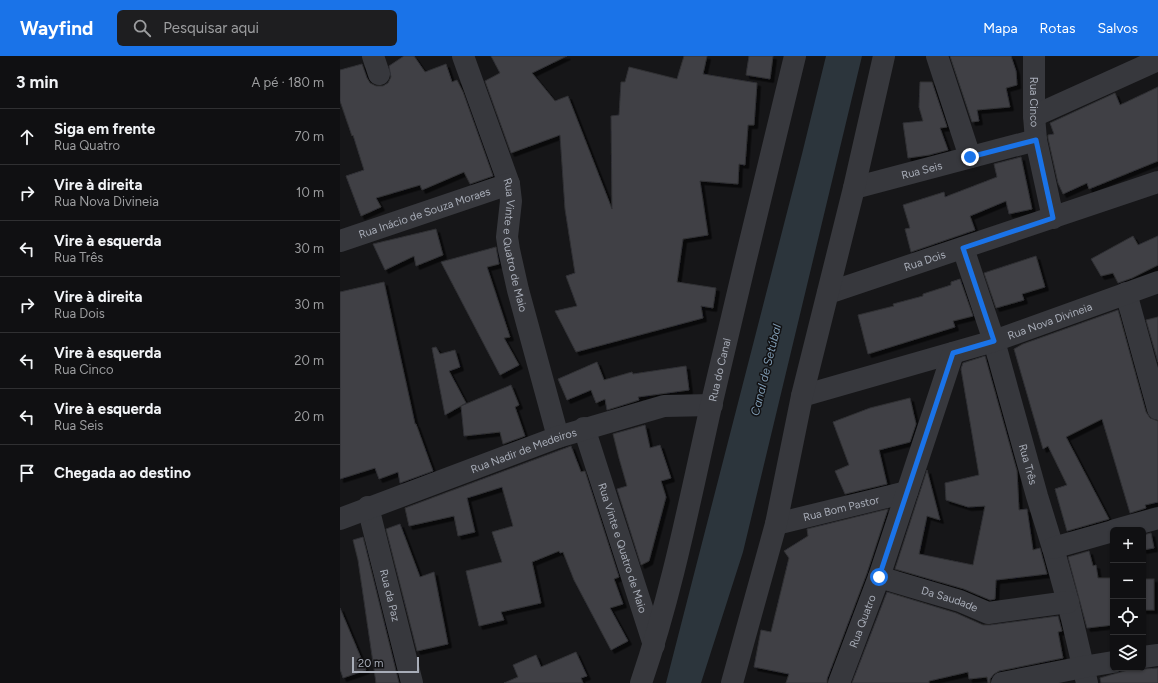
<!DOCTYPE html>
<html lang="pt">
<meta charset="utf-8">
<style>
body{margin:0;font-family:Figtree,sans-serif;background:#1e1e20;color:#f1f3f6}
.controls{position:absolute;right:12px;bottom:12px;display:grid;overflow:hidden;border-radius:6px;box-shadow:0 1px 3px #0004}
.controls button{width:36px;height:36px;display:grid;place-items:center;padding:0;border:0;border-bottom:1px solid #303032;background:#101012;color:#f1f3f6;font:20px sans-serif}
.scale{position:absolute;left:12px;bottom:10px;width:67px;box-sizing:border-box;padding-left:4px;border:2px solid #a8adb8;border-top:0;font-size:11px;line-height:14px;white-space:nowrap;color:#a8adb8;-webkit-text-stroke:3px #111113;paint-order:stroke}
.stop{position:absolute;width:12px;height:12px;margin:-9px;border:3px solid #1a73e8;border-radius:50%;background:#fff}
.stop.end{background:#1a73e8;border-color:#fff;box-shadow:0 1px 4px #0008}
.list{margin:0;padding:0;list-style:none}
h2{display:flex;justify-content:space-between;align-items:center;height:52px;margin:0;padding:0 16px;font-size:17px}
h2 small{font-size:13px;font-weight:400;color:#9c9d9f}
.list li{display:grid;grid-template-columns:26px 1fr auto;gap:12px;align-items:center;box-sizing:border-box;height:56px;padding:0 16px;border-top:1px solid #303032}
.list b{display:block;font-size:15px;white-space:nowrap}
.list p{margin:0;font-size:13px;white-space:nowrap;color:#9c9d9f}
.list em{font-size:13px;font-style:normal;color:#9c9d9f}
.icon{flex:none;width:22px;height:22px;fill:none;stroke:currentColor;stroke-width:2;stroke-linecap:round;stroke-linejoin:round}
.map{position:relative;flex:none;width:818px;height:627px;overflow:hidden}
header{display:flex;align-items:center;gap:24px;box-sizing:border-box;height:56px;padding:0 20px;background:#1a73e8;color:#fff}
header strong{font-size:19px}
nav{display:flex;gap:22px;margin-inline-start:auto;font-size:14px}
.search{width:280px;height:36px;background:#1e1e20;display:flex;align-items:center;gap:10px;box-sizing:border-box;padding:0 14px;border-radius:6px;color:#9c9d9f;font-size:15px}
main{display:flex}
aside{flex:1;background:#101012}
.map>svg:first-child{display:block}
.water{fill:#2c353c}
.building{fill:#404145;stroke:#303034;filter:url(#shadow)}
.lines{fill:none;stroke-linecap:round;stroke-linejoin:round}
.minor{stroke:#37383d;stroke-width:22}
.route{stroke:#1a73e8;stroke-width:5}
.labels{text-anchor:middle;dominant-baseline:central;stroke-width:3;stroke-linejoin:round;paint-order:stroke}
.street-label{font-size:11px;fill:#a8adb8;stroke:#111113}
.water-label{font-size:12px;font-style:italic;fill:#7f9bb3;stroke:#111113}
</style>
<header>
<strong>Wayfind</strong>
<div class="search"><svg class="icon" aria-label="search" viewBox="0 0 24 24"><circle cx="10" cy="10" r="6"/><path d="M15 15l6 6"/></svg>Pesquisar aqui</div>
<nav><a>Mapa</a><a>Rotas</a><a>Salvos</a></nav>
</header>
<main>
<aside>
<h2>3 min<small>A pé · 180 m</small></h2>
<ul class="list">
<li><svg class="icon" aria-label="ahead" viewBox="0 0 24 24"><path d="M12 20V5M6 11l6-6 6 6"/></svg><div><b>Siga em frente</b><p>Rua Quatro</p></div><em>70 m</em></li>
<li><svg class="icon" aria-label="right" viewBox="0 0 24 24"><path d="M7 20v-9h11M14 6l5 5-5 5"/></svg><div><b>Vire à direita</b><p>Rua Nova Divineia</p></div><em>10 m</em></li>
<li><svg class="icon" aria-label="left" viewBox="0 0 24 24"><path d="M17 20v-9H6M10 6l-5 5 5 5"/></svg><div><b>Vire à esquerda</b><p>Rua Três</p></div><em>30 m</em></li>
<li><svg class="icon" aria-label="right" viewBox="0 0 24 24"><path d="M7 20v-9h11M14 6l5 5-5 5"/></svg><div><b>Vire à direita</b><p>Rua Dois</p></div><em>30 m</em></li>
<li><svg class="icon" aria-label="left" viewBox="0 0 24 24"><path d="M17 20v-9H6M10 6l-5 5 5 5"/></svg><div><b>Vire à esquerda</b><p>Rua Cinco</p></div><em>20 m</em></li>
<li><svg class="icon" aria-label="left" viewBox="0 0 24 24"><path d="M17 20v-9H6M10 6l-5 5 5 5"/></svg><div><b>Vire à esquerda</b><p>Rua Seis</p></div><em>20 m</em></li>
<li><svg class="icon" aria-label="arrive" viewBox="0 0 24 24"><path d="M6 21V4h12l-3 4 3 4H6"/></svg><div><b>Chegada ao destino</b></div></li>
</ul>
</aside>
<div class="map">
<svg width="818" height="627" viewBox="0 0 818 627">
<defs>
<filter id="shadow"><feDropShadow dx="3.5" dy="3.5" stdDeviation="0" flood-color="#0009"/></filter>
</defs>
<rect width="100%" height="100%" fill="#161618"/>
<path class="water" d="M486,0H522L403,496L361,627H326L462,98Z"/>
<g class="building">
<path d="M64,0H74L85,16L106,8L112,26L117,24L123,36L153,120L130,128L124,116L82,134L80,129L36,142L41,151L21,160L6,120L24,114L13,79L12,80L0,45V14L22,8L27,22L30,27L36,30H43L48,27L51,21L49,10Z"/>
<path d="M151,0H227L192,17L215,45L228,40L272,153L271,60L279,59L281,26H285L289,11L337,23L344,0H367L363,18L417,27L414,69H408L405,109L399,108L398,128L360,125L368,179L343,183L337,226L376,232L373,252L361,250L363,262L236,296L215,255L237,250L226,220L235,217L225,153L220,79L171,97L145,25L160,17Z"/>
<path d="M409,0H433L430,23L406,19Z"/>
<path d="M610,0H671L676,15L677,29L666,32L670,51L637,54L639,65L632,66Z"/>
<path d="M580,26H592L607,71L600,72L608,94L589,99L568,102L563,67L583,65L579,51Z"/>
<path d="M818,31V105L749,133L747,127L723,138L718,127L708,82V79L714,78L710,67L775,37L780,49Z"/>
<path d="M681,101L692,153L669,158L666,145L630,160L635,174L571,196L565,173L570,172L563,149L604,136L605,141L657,121L654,108Z"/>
<path d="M96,173L103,199L76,210L74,200L45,214L33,188Z"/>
<path d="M793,180L798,189L818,180V209L792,222L778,227L773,217L761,220L751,203Z"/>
<path d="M156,191L159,208L147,211L170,281L164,282L179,309L160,319L101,206Z"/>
<path d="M696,200L705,231L682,238L684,244L656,252L644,217Z"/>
<path d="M620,223L633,260L613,265L615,271L528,298L518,259L554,250L553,248L583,240V238L611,229V226Z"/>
<path d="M44,226L75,368H76L93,415L60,427L58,416L39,423L35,412L0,423V236Z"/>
<path d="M778,254L806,356L810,362L818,365V446L805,449L806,452L790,457L762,363L726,381L769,463L727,475L715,433L727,429L708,390L703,393L674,293L683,288Z"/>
<path d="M818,261V306L806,264Z"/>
<path d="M96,291L100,298L115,294L120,311L109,315L126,347L105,359L92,292Z"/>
<path d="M645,300L677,415L679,454L687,453L693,494L700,492L707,518L656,524L655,543L650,544L624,533L555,513L587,414L600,464L587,460L579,498L633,509L645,450L628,451L606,444L605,427L639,419L621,313L623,307Z"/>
<path d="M257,306L264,324L292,316L293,318L346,310L349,334L298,341L299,344L267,354L265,343L256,347L251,334L227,344L218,323Z"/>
<path d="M171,329L179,349L175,351L185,380L163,388L160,376L124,380L121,350Z"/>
<path d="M570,342L576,368L570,386L539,394L547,428L505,438L495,415L509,409L493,366L530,352Z"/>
<path d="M305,369L310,392L320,389L331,422L321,425L326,441L309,505L301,509L277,433L287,430L279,402L273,378Z"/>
<path d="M231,390L241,416L245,415L279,521L274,523L283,548L270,552L288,585L271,594L234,524L223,496L220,497L219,495L192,506L201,547L161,556L164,564L139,570L126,515L162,506L152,476L173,470L162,431L127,442L135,476L118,480L114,460L69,470L65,452Z"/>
<path d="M548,453L527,517L487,623V627H446L449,618L414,611L421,574L431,576L449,502L444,495L468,480L467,473Z"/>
<path d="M60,468L80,521L94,516L108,588L77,595L46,473Z"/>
<path d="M811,477L814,492L803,494V479Z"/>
<path d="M23,481L59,627H36L18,504L13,484Z"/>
<path d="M749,495L753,510L756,509L758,522H773V569L747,572L728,501Z"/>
<rect x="803" y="523" width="11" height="31"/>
<path d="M547,536L616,557L643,569H650L718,560L722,575L718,576L723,602L659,615L654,618L650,623V627H648L647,621L629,623L628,616L589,625V627H512Z"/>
<path d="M0,552L26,614L3,622L0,613Z"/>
<path d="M236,596L247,620L241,622L243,627H164L178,621L173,609L196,599L201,611Z"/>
<path d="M795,612L805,613L818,612V627H761L760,622Z"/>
</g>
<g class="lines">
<g class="minor">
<path d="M33,0L39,18"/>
<path id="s1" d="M123,0L169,128L171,145L167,181L169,194L178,234L218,381"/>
<path d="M597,0L630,101"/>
<path id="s2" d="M694,0V60L696,84L713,162"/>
<path d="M694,60L818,4"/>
<path id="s3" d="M514,132L696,84"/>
<path id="s4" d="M0,185L169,128"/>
<path id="s5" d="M623,192L654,285L697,440L713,492L728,546L747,627"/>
<path id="s6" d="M488,237L818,126"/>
<path d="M786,237L818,353"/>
<path id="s7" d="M462,340L654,285L818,226"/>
<path id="s8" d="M244,372L314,589"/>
<path id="s9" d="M28,451L72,627"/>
<path id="s10" d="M0,463L218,381L324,350L372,349"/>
<path id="s11" d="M436,468L567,436"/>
<path d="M775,474L818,462"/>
<path d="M713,492L773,475"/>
<path id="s12" d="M539,521L620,545L648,557L728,546"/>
<path d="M803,601L818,599"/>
<path id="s13" d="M301,627C332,537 350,443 371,350C398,233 427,117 455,0"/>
<path d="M392,627L436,468L462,340L514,132L544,0"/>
<path id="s14" d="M499,627L539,521L613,297"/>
<path d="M662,627L743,611L773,606"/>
</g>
</g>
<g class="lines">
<path class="route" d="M539,521L613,297L654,285L623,192L713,162L696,84L630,101"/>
</g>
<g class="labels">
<g class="street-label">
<text stroke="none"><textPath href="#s2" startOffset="46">Rua Cinco</textPath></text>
<text stroke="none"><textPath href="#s3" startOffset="70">Rua Seis</textPath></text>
<text stroke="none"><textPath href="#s4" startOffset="89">Rua Inácio de Souza Moraes</textPath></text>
<text stroke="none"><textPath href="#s1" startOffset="198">Rua Vinte e Quatro de Maio</textPath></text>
<text stroke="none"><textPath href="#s6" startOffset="102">Rua Dois</textPath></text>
<text stroke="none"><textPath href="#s7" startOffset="259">Rua Nova Divineia</textPath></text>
<text stroke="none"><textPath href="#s13" startOffset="323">Rua do Canal</textPath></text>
<text stroke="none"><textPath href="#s10" startOffset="196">Rua Nadir de Medeiros</textPath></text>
<text stroke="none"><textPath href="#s5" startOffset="226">Rua Três</textPath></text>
<text stroke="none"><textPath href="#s11" startOffset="67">Rua Bom Pastor</textPath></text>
<text stroke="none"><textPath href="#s8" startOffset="126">Rua Vinte e Quatro de Maio</textPath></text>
<text stroke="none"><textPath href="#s9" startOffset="91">Rua da Paz</textPath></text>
<text stroke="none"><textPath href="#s12" startOffset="74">Da Saudade</textPath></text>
<text stroke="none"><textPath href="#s14" startOffset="66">Rua Quatro</textPath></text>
</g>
<g class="water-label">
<text transform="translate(426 314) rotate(-76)">Canal de Setúbal</text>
</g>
</g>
</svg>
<div class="controls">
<button>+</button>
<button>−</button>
<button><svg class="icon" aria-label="locate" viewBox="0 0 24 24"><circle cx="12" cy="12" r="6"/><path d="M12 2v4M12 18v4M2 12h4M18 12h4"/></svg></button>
<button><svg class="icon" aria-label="layers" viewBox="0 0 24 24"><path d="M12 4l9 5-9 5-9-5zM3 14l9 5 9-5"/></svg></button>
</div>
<div class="scale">20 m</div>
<div class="stop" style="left:539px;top:521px"></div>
<div class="stop end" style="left:630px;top:101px"></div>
</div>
</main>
